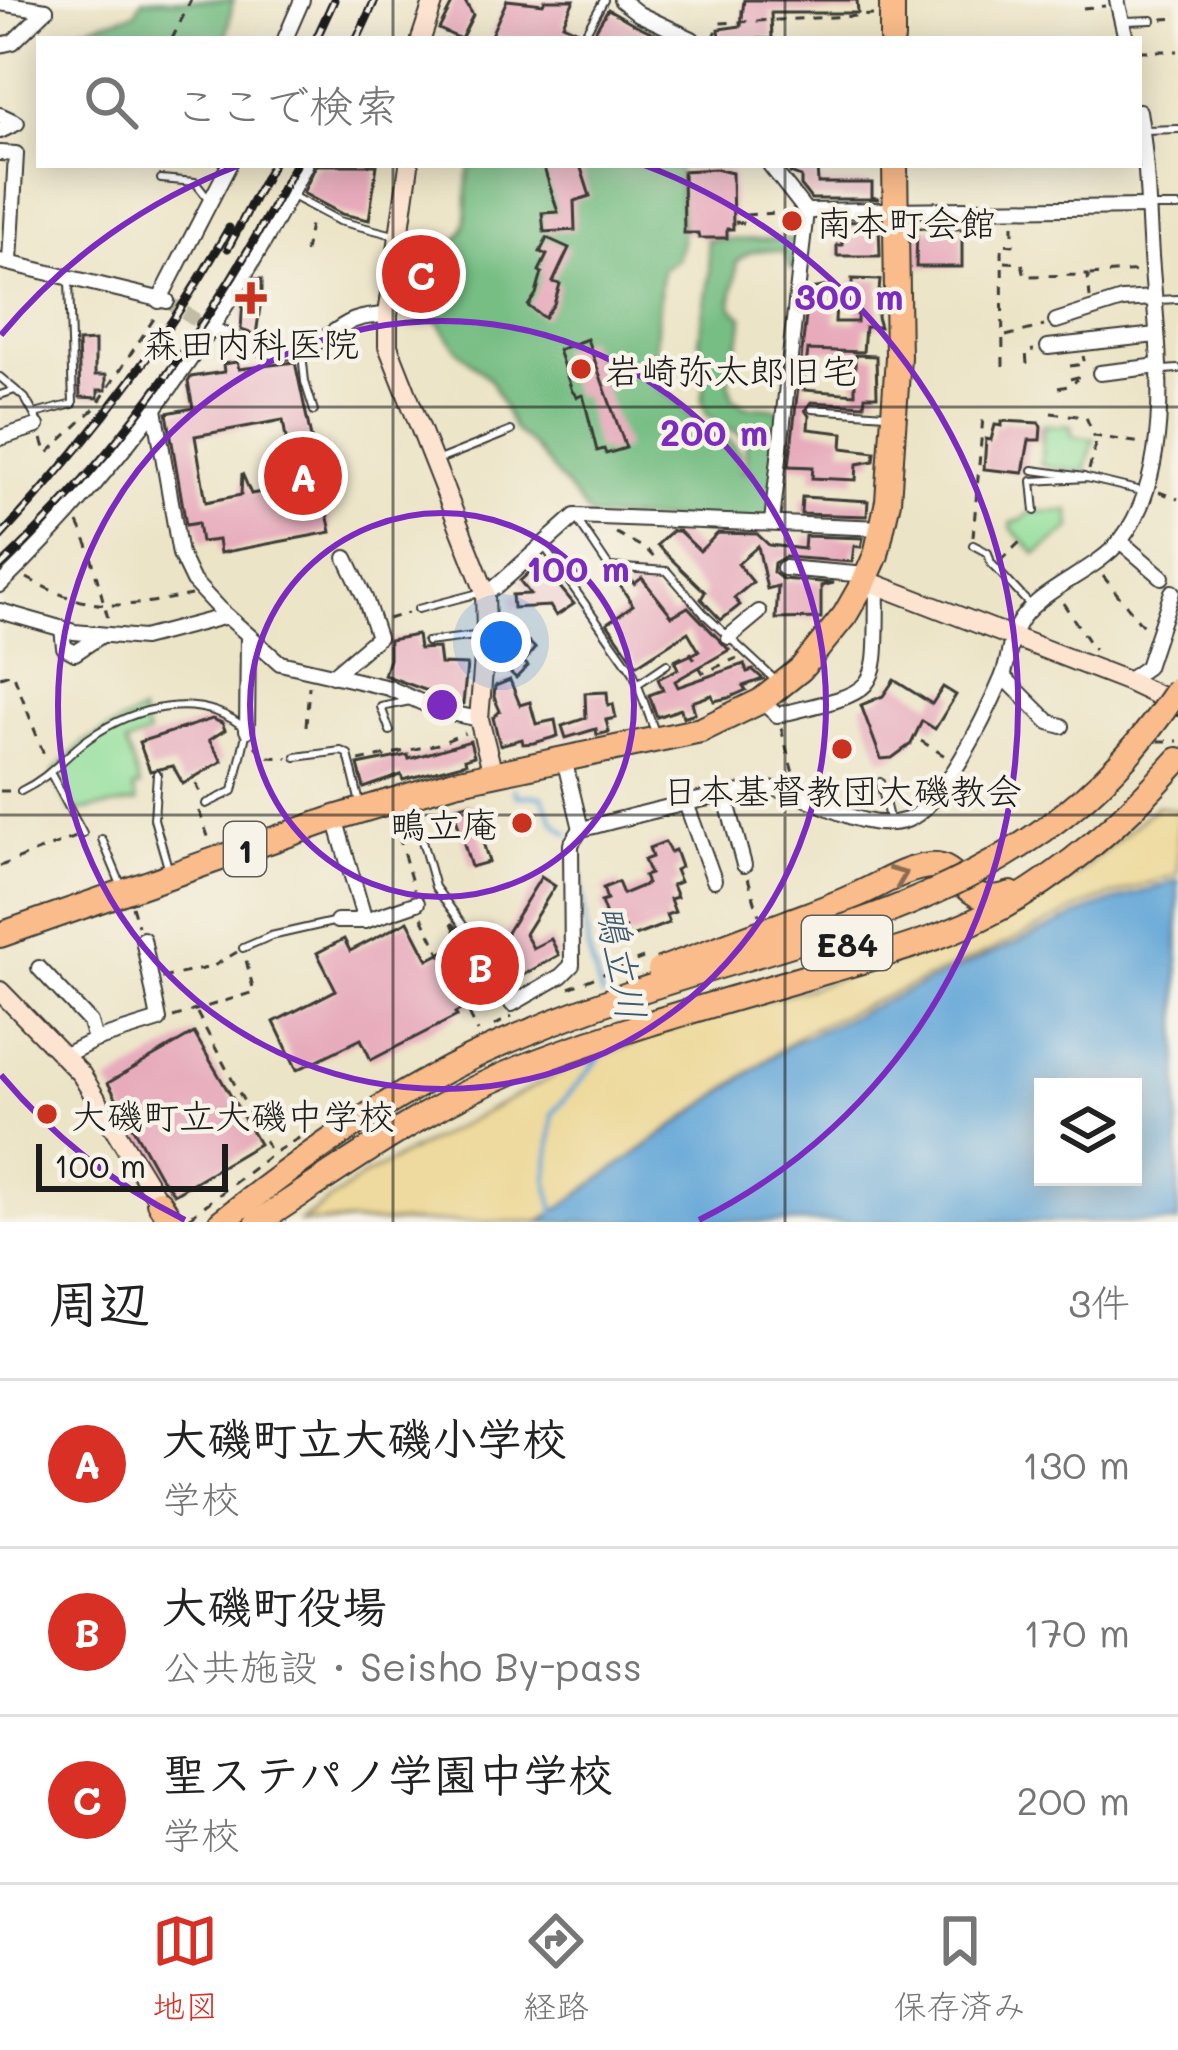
<!DOCTYPE html>
<html lang="ja">
<meta charset="utf-8">
<style>
body{margin:0;font-family:Mali,"Klee One",sans-serif;background:#f6f6f6;color:#222}
.controls{position:absolute;right:36px;bottom:36px;display:grid;overflow:hidden;border-radius:0px;box-shadow:0 6px 30px #0003}
.controls button{width:108px;height:108px;display:grid;place-items:center;padding:0;border:0;border-bottom:3px solid #e0e0e0;background:#fff;color:#222;font:60px sans-serif}
.scale{position:absolute;left:36px;bottom:30px;width:192px;box-sizing:border-box;padding-left:12px;border:6px solid #1c1c1c;border-top:0;font-size:33px;line-height:42px;white-space:nowrap;color:#1c1c1c;-webkit-text-stroke:9px #f7f3e8;paint-order:stroke}
.you{position:absolute;left:501px;top:642px;width:42px;height:42px;margin:-30px;border:9px solid #fff;border-radius:50%;background:#1a73e8;box-shadow:0 0 0 18px #1a73e833}
.badge{display:grid;place-items:center;width:78px;height:78px;border-radius:50%;background:#d93025;color:#fff;font-size:39px;font-weight:700}
.pin{position:absolute;translate:-50% -50%;border:6px solid #fff;box-shadow:0 3px 12px #0006}
.list{margin:0;padding:0;list-style:none}
h2{display:flex;justify-content:space-between;align-items:center;height:156px;margin:0;padding:0 48px;font-size:51px}
h2 small{font-size:39px;font-weight:400;color:#767676}
.list li{display:grid;grid-template-columns:78px 1fr auto;gap:36px;align-items:center;box-sizing:border-box;height:168px;padding:0 48px;border-top:3px solid #e0e0e0}
.list b{display:block;font-size:45px;white-space:nowrap}
.list p{margin:0;font-size:39px;white-space:nowrap;color:#767676}
.list em{font-size:39px;font-style:normal;color:#767676}
.icon{flex:none;width:66px;height:66px;fill:none;stroke:currentColor;stroke-width:2;stroke-linecap:round;stroke-linejoin:round}
.map{position:relative;flex:none;width:1178px;height:1222px;overflow:hidden}
.search{position:absolute;background:#fff;box-shadow:0 6px 30px #0003;left:36px;right:36px;top:36px;height:132px;display:flex;align-items:center;gap:30px;box-sizing:border-box;padding:0 42px;border-radius:0px;color:#767676;font-size:45px}
.sheet{height:660px;background:#fff}
nav{display:flex;justify-content:space-around;align-items:center;box-sizing:border-box;height:168px;border-top:3px solid #e0e0e0;background:#fff;font-size:33px;color:#767676}
nav a{display:grid;justify-items:center;gap:6px}
nav .on{color:#d93025}
.map>svg:first-child{display:block}
.green{fill:#94df9c;stroke:#587e5c;stroke-width:3}
.forest{fill:#77be84;stroke:#4a6d50;stroke-width:3}
.sand{fill:#eeda9e;stroke:#857b5d;stroke-width:3}
.water{fill:#62a6d7;stroke:#3f617a;stroke-width:3;fill-rule:evenodd}
.lines{fill:none;stroke-linecap:round;stroke-linejoin:round}
.stream{stroke:#62a6d7;stroke-width:4.5}
.building{fill:#e7abbc;fill-rule:evenodd}
.street-tunnel{stroke:#c2bca4;stroke-width:14;stroke-dasharray:14 7;stroke-linecap:butt}
.lane-casing{stroke:#3b3a36;stroke-width:10}
.street-casing{stroke:#3b3a36;stroke-width:18}
.secondary-casing{stroke:#3b3a36;stroke-width:22}
.highway-casing{stroke:#3b3a36;stroke-width:28}
.path{stroke:#3b3a36;stroke-width:3;stroke-dasharray:9 9;stroke-linecap:butt}
.lane{stroke:#fff;stroke-width:6}
.street{stroke:#fff;stroke-width:14}
.secondary{stroke:#fde4d0;stroke-width:18}
.highway{stroke:#f9bc8a;stroke-width:24}
.rail-casing{stroke:#1c1c1c;stroke-width:9}
.rail{stroke:#f7f3e8;stroke-width:4.5;stroke-dasharray:14;stroke-linecap:butt}
.highway-bridge-casing{stroke:#3b3a36;stroke-width:28;stroke-linecap:butt}
.path-bridge{stroke:#3b3a36;stroke-width:3;stroke-dasharray:9 9;stroke-linecap:butt}
.highway-bridge{stroke:#f9bc8a;stroke-width:24}
.oneway{stroke:#8a6c53}
.grid{fill:none;stroke:#1c1c1c;stroke-width:3;stroke-opacity:0.55}
.ring{fill:none;stroke:#7b2cbf;stroke-width:6}
.poi-dot{fill:#c8321e;stroke:#f7f3e8;stroke-width:4.5}
.labels{text-anchor:middle;dominant-baseline:central;stroke-width:9;stroke-linejoin:round;paint-order:stroke}
.shield{fill:#f7f3e8;stroke:#5e5c59;stroke-width:3}
.shield-label{font-size:33px;font-weight:bold;fill:#1c1c1c}
.poi-label{font-size:36px;fill:#1c1c1c;stroke:#f7f3e8;text-anchor:start}
.water-label{font-size:39px;font-style:italic;fill:#3c5a70;stroke:#f7f3e8}
.centre{fill:#7b2cbf;stroke:#f7f3e8;stroke-width:6}
.ring-label{font-size:36px;text-anchor:middle;font-weight:bold;fill:#7b2cbf;stroke:#f7f3e8;stroke-width:9;stroke-linejoin:round;paint-order:stroke}
</style>
<div class="map">
<svg width="1178" height="1222" viewBox="0 0 1178 1222">
<rect width="100%" height="100%" fill="#f7f3e8"/>
<filter id="ink" filterUnits="userSpaceOnUse"><feTurbulence type="fractalNoise" baseFrequency=".00833" numOctaves="2"/><feDisplacementMap in="SourceGraphic" scale="24" xChannelSelector="R" yChannelSelector="G"/><feConvolveMatrix kernelMatrix="1 2 1 2 8 2 1 2 1" color-interpolation-filters="sRGB"/></filter>
<filter id="wash" filterUnits="userSpaceOnUse"><feTurbulence type="fractalNoise" baseFrequency=".004" numOctaves="4" result="noise"/><feDisplacementMap in="SourceGraphic" scale="48" xChannelSelector="R" yChannelSelector="G"/><feGaussianBlur stdDeviation="2.7" result="paint"/><feColorMatrix in="noise" values="0 0 0 0 0 0 0 0 0 0 0 0 0 0 0 0 0 1.4 0 .05"/><feComposite in="paint" operator="in"/></filter>
<g filter="url(#wash)">
<rect width="100%" height="100%" fill="#ece4c6"/>
<g class="green">
<path d="M1043,425L1071,426L1072,436L1094,439L1085,472L1041,465Z"/>
<path d="M1069,511L1071,528L1036,554L1012,529L1011,523L1021,520L1030,512Z"/>
<path d="M141,713L148,735L126,744L140,786L133,788L137,802L72,812L52,776L54,771L84,742Z"/>
</g>
<g class="forest">
<path d="M142,0H233L226,39H59L64,34L135,13Z"/>
<path d="M471,165H668L679,170L682,240L677,259L662,269L656,339L660,389L684,407L694,421L731,441L739,451L741,472L746,471V444L742,436L707,415L702,401L707,369L699,341L710,273L707,240L801,239L798,270L791,269L784,252C765,249 749,248 736,263C738,280 730,292 732,308L743,317C743,352 719,355 733,398L744,406L775,408L784,416L772,522L591,517L533,446L514,430L491,381L456,348L438,322L450,245C477,229 461,191 471,165Z"/>
</g>
<path class="sand" d="M1157,806L1178,811V874L1092,902L981,955L806,1031L540,1222H300L362,1177L567,1069L653,1035L961,942L1074,878Z"/>
<path class="water" d="M1178,880V1222H540L790,1044L1096,907ZM1043,1087H1133V1177H1043Z"/>
<g class="lines">
<g class="stream">
<path d="M514,789L517,796H542L554,822L568,834"/>
<path d="M577,843L588,949L602,996"/>
<path d="M554,1212L547,1178L553,1113L609,1047"/>
</g>
</g>
<g id="blocks">
<g class="building">
<path d="M454,0H464L473,15L461,39L439,29Z"/>
<path d="M507,0L543,4L545,0H574L563,24L576,30L571,39H499L491,35Z"/>
<path d="M744,0H857L858,13H771L772,39H720L719,29L741,26Z"/>
<path d="M608,9L634,24L666,39H632L621,33L618,39H590Z"/>
<path d="M316,165H377L369,220L342,214L303,193Z"/>
<path d="M554,165H580L590,196L574,201L575,230L544,232L542,213L558,212L544,168Z"/>
<path d="M790,165H817L818,183H872V197L879,199H811L801,186V177L790,173Z"/>
<path d="M715,169L732,173L733,229H727V238H699L698,233H684L683,171Z"/>
<path d="M879,221L880,256H837V245H842V222Z"/>
<path d="M917,228L962,229V267H916Z"/>
<path d="M547,238L569,248L553,282L560,284L554,304L544,318L528,306L536,294L542,273L539,271L547,255L540,252Z"/>
<path d="M255,279H262V293L256,335L241,330L243,299Z"/>
<path d="M852,279L880,280L877,317L880,327H865L863,352L808,350L803,390L855,394V355L876,356L877,396H865L864,405L811,402L805,410L809,416L808,429L843,433L842,448L875,452L874,461L857,464L856,480L812,478L813,467L789,466L809,289L829,286L828,302L836,303L835,322H857L858,293H852Z"/>
<path d="M587,339L626,448L606,454L604,449L597,451L583,395L577,397L572,391L558,350Z"/>
<path d="M95,341V375H106V390H98V398L80,397L78,342Z"/>
<path d="M237,362L239,369L295,362L331,532L220,553L218,540L201,542L198,523L186,525L167,413L193,408L188,382L191,377L224,372L223,364ZM283,420L294,486L251,494L242,473L241,495L206,502L195,436Z"/>
<path d="M1002,421L1039,423L1041,427L1040,440H1029L1023,473L984,469L986,439L991,440L995,425L1002,426Z"/>
<path d="M802,497L868,501L867,516L801,514Z"/>
<path d="M672,531H679L700,551L718,533L757,534L769,545L804,549L805,536L863,538L861,547L854,546L852,562L785,557L774,563L773,572L782,579L834,583L821,586V618L776,619L778,586L767,589L758,546L738,564L753,582L734,598L740,605L721,620L701,599L705,592L657,545Z"/>
<path d="M540,563L574,604L556,616L550,606L513,608L512,595L530,594L520,581Z"/>
<path d="M630,577L634,584L642,578L672,616L688,607L729,650L675,681L678,687L744,664L747,672L753,670L763,679L743,686L746,690L728,698L714,701L712,695L692,702L695,713L683,717L681,709L657,717L649,695L663,690L658,679L678,669L675,662L699,651L688,632L637,665L607,623L633,605L619,584Z"/>
<path d="M518,631L535,648L524,662L528,666L516,678L500,662L503,658L500,655L507,648L504,645Z"/>
<path d="M417,635L419,649L438,648L440,664L467,665L463,704L384,675L389,659V640Z"/>
<path d="M510,680L520,705L530,702L536,724L555,720L558,736L534,743L523,744L522,739L500,745L493,718L500,711L494,697L495,686Z"/>
<path d="M894,680L932,704L943,687L956,695L935,729L922,721L911,744L892,758L881,759L861,705L883,696Z"/>
<path d="M607,692L608,705L613,704L616,718L606,720L609,732L597,735L596,729L566,738L562,726L586,718L585,693Z"/>
<path d="M212,719L222,723L225,730L209,740L222,761L183,784L173,766L150,771L139,742Z"/>
<path d="M470,741L474,756L465,759L466,763L403,780L401,775L364,788L358,765L408,755L409,759Z"/>
<path d="M471,803L489,862L471,867L453,808Z"/>
<path d="M665,842L670,852L675,850L681,867L675,870L680,882L672,885L677,897L670,899L675,912L666,915L669,923L629,938L625,928L618,931L613,919L608,921L601,902L607,900L603,888L618,882L623,894L647,884L644,876L650,874L644,860L652,857L649,848Z"/>
<path d="M541,877L555,886L525,934L533,948L551,939L559,955L455,1013L457,1016L371,1060L361,1039L297,1070L274,1022L336,990L317,953L344,939L350,951L408,921L428,960L460,943L452,923L468,938L491,927L500,944Z"/>
<path d="M194,1033L259,1144L174,1194L159,1175L108,1083Z"/>
</g>
</g>
</g>
<g filter="url(#ink)">
<use href="#blocks" fill-opacity="0" stroke="#3b3a36" stroke-width="3"/>
<g class="lines">
<path class="street-tunnel" d="M167,301L203,325"/>
<g class="lane-casing">
<g id="lane">
<path d="M1126,21L1152,20"/>
<path d="M583,37L604,0"/>
<path d="M1145,130L1178,129"/>
<path d="M161,179L195,182L210,201"/>
<path d="M290,195L339,221L398,236"/>
<path d="M1152,207H1178"/>
<path d="M1158,300L1178,299"/>
<path d="M302,353L305,382L314,411"/>
<path d="M1163,370L1178,369"/>
<path d="M0,377L25,398L36,418"/>
<path d="M0,395L15,390"/>
<path d="M812,409L886,414"/>
<path d="M35,414L73,404L69,281"/>
<path d="M436,461L511,431"/>
<path d="M1033,470L1084,477"/>
<path d="M1035,511L1032,481L1087,478L1141,491"/>
<path d="M576,518L609,567L667,571L705,615L774,679"/>
<path d="M973,545L988,553L991,563L1030,605"/>
<path d="M544,546L633,672L655,732"/>
<path d="M418,609L479,593"/>
<path d="M427,642L483,635"/>
<path d="M639,683L667,664"/>
<path d="M390,731L381,707L410,701"/>
<path d="M296,757L341,751L348,754L360,803"/>
<path d="M157,774L154,819L169,871"/>
<path d="M52,776L83,834"/>
<path d="M951,779L965,791"/>
<path d="M880,782L890,822"/>
<path d="M21,791C52,776 62,758 88,739C134,706 202,690 247,730L233,791L206,804"/>
<path d="M411,802L435,887L466,929"/>
<path d="M102,839L122,887"/>
<path d="M243,948L271,936L337,921"/>
</g>
</g>
<g class="street-casing">
<g id="street">
<path d="M621,0L639,14L692,39"/>
<path d="M1117,0L1126,39"/>
<path d="M0,3L46,10"/>
<path d="M285,39L302,0"/>
<path d="M0,45L13,42L46,10"/>
<path d="M0,115L17,123L0,131"/>
<path d="M0,153L16,154L10,261"/>
<path d="M770,165L806,211L1148,207"/>
<path d="M0,261L167,301"/>
<path d="M159,301L229,165"/>
<path d="M1056,321L1122,300L1154,298"/>
<path d="M204,325C230,339 272,359 302,349C342,335 337,316 388,315"/>
<path d="M1048,347L1156,335"/>
<path d="M1100,373L1159,366"/>
<path d="M155,409L180,554L193,581L219,609L280,663L389,688L441,711L479,719"/>
<path d="M0,438L37,426"/>
<path d="M772,522L806,211"/>
<path d="M1120,541L1162,577"/>
<path d="M784,568L867,575"/>
<path d="M0,585C124,465 228,319 305,165"/>
<path d="M485,592L496,587L575,516L882,528"/>
<path d="M0,611L74,632L143,638L227,616"/>
<path d="M62,628L64,647L75,653L102,635"/>
<path d="M729,637L759,612"/>
<path d="M332,676L378,637L365,598L346,558"/>
<path d="M1003,676L1049,722L1062,726"/>
<path d="M1127,681L1147,667L1172,592"/>
<path d="M761,701L777,715C887,689 875,695 877,585"/>
<path d="M247,730L248,637"/>
<path d="M564,759L581,829C622,820 752,781 785,791C822,801 866,834 907,820C943,807 987,713 1002,678C1009,662 1009,642 1017,626C1034,591 1095,573 1121,540C1177,467 1157,341 1151,256C1148,208 1147,159 1139,111"/>
<path d="M725,795L744,865"/>
<path d="M687,806L714,880"/>
<path d="M335,818L365,921"/>
<path d="M337,921H365L417,903"/>
<path d="M39,968L90,1022L95,1040"/>
<path d="M512,1004L561,976L572,965L571,844L581,829"/>
<path d="M65,1055L95,1040L159,1020L143,939"/>
</g>
</g>
<g class="secondary-casing">
<g id="secondary">
<path d="M421,39L434,0"/>
<path d="M409,165L388,315V346L485,592L486,634L479,719L493,774"/>
<path d="M865,580L1127,681L1178,705"/>
<path d="M0,991L81,1074L159,1202"/>
</g>
</g>
<g class="highway-casing">
<g id="highway">
<path d="M892,0V39"/>
<path d="M791,921C812,913 832,906 852,897C877,887 903,868 930,866C964,863 961,911 1011,894"/>
<path d="M0,935L335,818L455,782L701,730L761,701L801,669L845,615L865,580L876,555L888,501L898,357L895,165"/>
<path d="M159,1202L172,1222"/>
<path d="M221,1222C317,1146 415,1077 529,1032"/>
<path d="M258,1222C354,1160 432,1101 541,1060C634,1025 731,1000 827,971C879,956 932,942 981,918C1058,881 1122,823 1178,760"/>
</g>
</g>
<g class="path">
<path d="M1083,8L1105,6"/>
<path d="M742,18V0"/>
<path d="M1162,19L1178,18"/>
<path d="M172,39L191,0"/>
<path d="M713,39L720,23L873,15"/>
<path d="M1139,51H1178"/>
<path d="M735,222L744,223L745,215L792,212"/>
<path d="M305,252L311,219"/>
<path d="M1005,262L1022,263L1025,276L1088,275L1090,298"/>
<path d="M1090,275L1140,271"/>
<path d="M1006,336L1044,326"/>
<path d="M1027,364L1026,351L1034,350"/>
<path d="M1003,366L1002,244L1013,245V223"/>
<path d="M1070,366L1085,364L1083,356"/>
<path d="M1070,379L1086,375"/>
<path d="M1058,388L1073,385L1077,379"/>
<path d="M1051,413L1086,417L1094,436L1141,443"/>
<path d="M42,439L47,454L95,408L157,314"/>
<path d="M1089,470L1097,438"/>
<path d="M1159,492L1178,499"/>
<path d="M78,523L88,545L109,622"/>
<path d="M616,533L646,549L658,562"/>
<path d="M973,537L983,417"/>
<path d="M1000,561L1022,540"/>
<path d="M1103,576L1146,630"/>
<path d="M27,578C93,614 120,608 191,595"/>
<path d="M1063,603L1094,650"/>
<path d="M388,619L408,613"/>
<path d="M674,660L690,652L703,673L737,658"/>
<path d="M0,677L13,673L46,760"/>
<path d="M306,726L309,686"/>
<path d="M781,728L794,777"/>
<path d="M921,741L945,756"/>
<path d="M255,746L266,757L288,758"/>
<path d="M359,761L438,744L465,733"/>
<path d="M196,783L201,795"/>
<path d="M0,791H14"/>
<path d="M199,811L210,842"/>
<path d="M394,819L414,890"/>
<path d="M0,866L76,837"/>
<path d="M748,878L759,915"/>
<path d="M132,906L138,926"/>
<path d="M422,917L478,1032"/>
<path d="M162,978L212,967L237,952"/>
<path d="M569,988L643,958"/>
<path d="M197,1013L271,1153"/>
<path d="M173,1017L254,992L245,956"/>
<path d="M494,1026L512,1016"/>
<path d="M190,1217L272,1154L304,1135"/>
</g>
<use href="#lane" class="lane"/>
<use href="#street" class="street"/>
<use href="#secondary" class="secondary"/>
<use href="#highway" class="highway"/>
<g class="rail-casing">
<g id="rail">
<path d="M316,39L334,0"/>
<path d="M357,39L375,0"/>
<path d="M228,248L272,165"/>
<path d="M0,537C88,442 166,342 229,228"/>
<path d="M0,567C120,454 220,311 295,165"/>
</g>
</g>
<use href="#rail" class="rail"/>
<g class="highway-bridge-casing">
<g id="highway-bridge">
<path d="M660,970L791,921"/>
<path d="M529,1032C770,929 1019,931 1178,689"/>
</g>
</g>
<path class="path-bridge" d="M1158,741H1178"/>
<use href="#highway-bridge" class="highway-bridge"/>
</g>
<defs><path id="oneway-chevron" d="M-2-3.5L2.5 0L-2 3.5" fill="none" stroke-width="1.6" stroke-linecap="round" stroke-linejoin="round" transform="scale(3)"/></defs>
<use class="oneway" href="#oneway-chevron" transform="translate(899 876) rotate(-22)"/>
</g>
<path class="grid" d="M393,0V39M785,0V39M393,165V1222M785,165V1222M0,407H1178M0,815H1178"/>
<g class="ring">
<circle cx="442" cy="705" r="192"/>
<circle cx="442" cy="705" r="384"/>
<path d="M185 1220A576 576 0 0 1 1 1075M1 335A576 576 0 0 1 240 165M644 165A576 576 0 0 1 699 1220"/>
</g>
<g class="poi-dot">
<circle cx="792" cy="221" r="12"/>
<path d="M245 280h12v12h12v12h-12v12h-12v-12h-12v-12h12z"/>
<circle cx="581" cy="369" r="12"/>
<circle cx="842" cy="749" r="12"/>
<circle cx="522" cy="823" r="12"/>
<circle cx="47" cy="1114" r="12"/>
</g>
<g class="labels">
<g class="shield">
<rect x="224" y="822" width="42" height="54" rx="9"/>
<rect x="802" y="916" width="90" height="54" rx="9"/>
</g>
<g class="shield-label">
<text x="245" y="849">1</text>
<text x="847" y="943">E84</text>
</g>
<g class="poi-label">
<text x="816" y="221">南本町会館</text>
<text x="251" y="342" text-anchor="middle">森田内科医院</text>
<text x="605" y="369">岩崎弥太郎旧宅</text>
<text x="842" y="789" text-anchor="middle">日本基督教団大磯教会</text>
<text x="498" y="823" text-anchor="end">鴫立庵</text>
<text x="71" y="1114">大磯町立大磯中学校</text>
</g>
<g class="water-label">
<text transform="translate(623 962) rotate(79)">鴫立川</text>
</g>
</g>
<circle cx="442" cy="705" r="18" class="centre"/>
<g class="ring-label">
<text x="849" y="310">300 m</text>
<text x="714" y="446">200 m</text>
<text x="578" y="582">100 m</text>
</g>
</svg>
<div class="controls">
<button><svg class="icon" aria-label="layers" viewBox="0 0 24 24"><path d="M12 4l9 5-9 5-9-5zM3 14l9 5 9-5"/></svg></button>
</div>
<div class="scale">100 m</div>
<div class="you"></div>
<div class="pin badge" style="left:303px;top:476px">A</div>
<div class="pin badge" style="left:480px;top:966px">B</div>
<div class="pin badge" style="left:421px;top:274px">C</div>
<div class="search"><svg class="icon" aria-label="search" viewBox="0 0 24 24"><circle cx="10" cy="10" r="6"/><path d="M15 15l6 6"/></svg>ここで検索</div>
</div>
<section class="sheet">
<h2>周辺<small>3件</small></h2>
<ul class="list">
<li><span class="badge">A</span><div><b>大磯町立大磯小学校</b><p>学校</p></div><em>130 m</em></li>
<li><span class="badge">B</span><div><b>大磯町役場</b><p>公共施設 · Seisho By-pass</p></div><em>170 m</em></li>
<li><span class="badge">C</span><div><b>聖ステパノ学園中学校</b><p>学校</p></div><em>200 m</em></li>
</ul>
</section>
<nav>
<a class="on"><svg class="icon" aria-label="map" viewBox="0 0 24 24"><path d="M3 6l6-2 6 2 6-2v14l-6 2-6-2-6 2zM9 4v14M15 6v14"/></svg>地図</a>
<a><svg class="icon" aria-label="directions" viewBox="0 0 24 24"><path d="M12 3l9 9-9 9-9-9zM9 14v-3h6M13 9l2 2-2 2"/></svg>経路</a>
<a><svg class="icon" aria-label="saved" viewBox="0 0 24 24"><path d="M7 4h10v16l-5-4-5 4z"/></svg>保存済み</a>
</nav>
